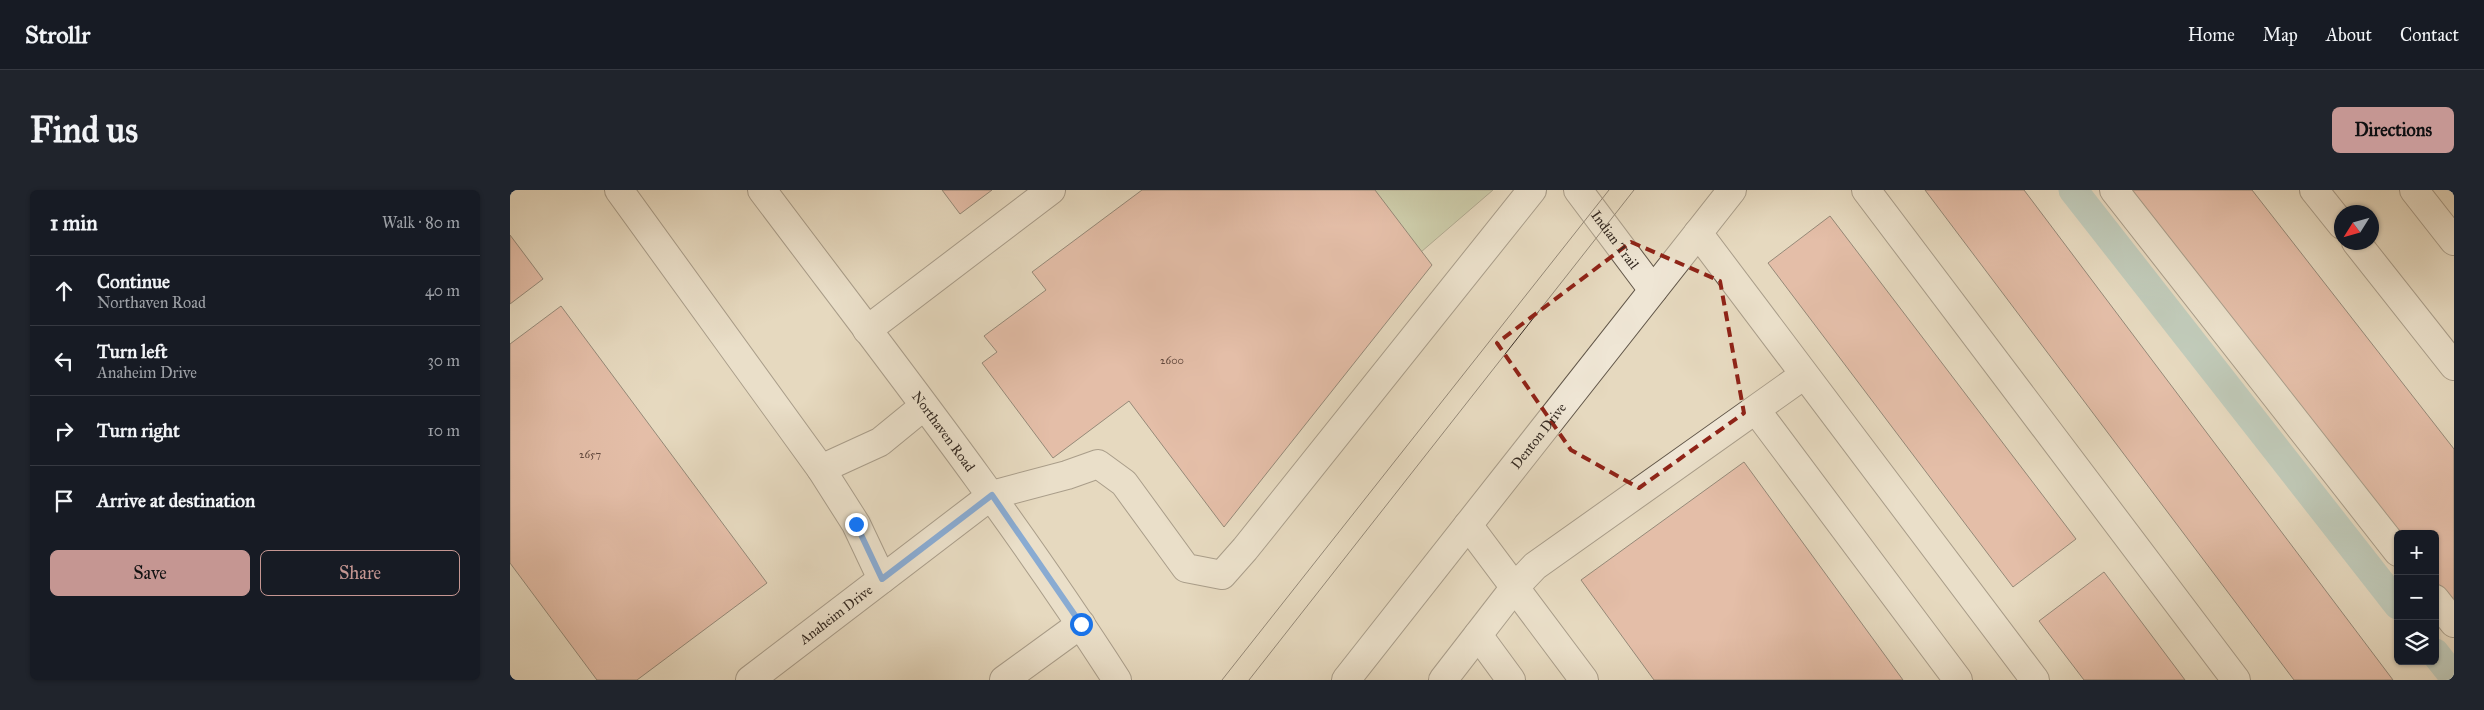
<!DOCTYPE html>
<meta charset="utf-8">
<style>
body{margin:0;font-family:"IM FELL Great Primer",serif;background:#20242c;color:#f1f3f6}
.controls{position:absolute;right:15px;bottom:15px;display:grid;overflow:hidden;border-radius:8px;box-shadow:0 1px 4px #0004}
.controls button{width:45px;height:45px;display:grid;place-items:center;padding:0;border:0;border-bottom:1px solid #363941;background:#171b24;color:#f1f3f6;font:25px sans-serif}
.compass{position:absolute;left:1824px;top:15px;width:45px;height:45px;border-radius:50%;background:#171b24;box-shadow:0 1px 4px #0004;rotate:233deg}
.stop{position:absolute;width:15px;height:15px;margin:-11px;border:4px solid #1a73e8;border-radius:50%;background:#fff}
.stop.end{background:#1a73e8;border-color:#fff;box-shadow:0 1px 5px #0008}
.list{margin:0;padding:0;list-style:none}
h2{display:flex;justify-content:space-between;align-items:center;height:65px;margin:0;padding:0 20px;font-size:21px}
h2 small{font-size:16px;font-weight:400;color:#9ea1a6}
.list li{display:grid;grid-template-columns:32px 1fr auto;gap:15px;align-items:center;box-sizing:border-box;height:70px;padding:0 20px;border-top:1px solid #363941}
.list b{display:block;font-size:19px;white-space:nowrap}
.list p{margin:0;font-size:16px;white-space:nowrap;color:#9ea1a6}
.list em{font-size:16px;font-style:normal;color:#9ea1a6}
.actions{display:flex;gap:10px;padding:15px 20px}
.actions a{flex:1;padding:11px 0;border:1px solid #c59692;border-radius:8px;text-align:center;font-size:18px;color:#c59692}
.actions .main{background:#c59692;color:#111}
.icon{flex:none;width:28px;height:28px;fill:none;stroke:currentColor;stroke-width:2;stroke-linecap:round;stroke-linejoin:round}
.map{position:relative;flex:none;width:1944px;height:490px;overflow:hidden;border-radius:8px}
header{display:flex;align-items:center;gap:30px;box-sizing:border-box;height:70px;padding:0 25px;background:#171b24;border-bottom:1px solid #363941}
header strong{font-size:24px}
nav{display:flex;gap:28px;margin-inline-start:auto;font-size:18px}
.intro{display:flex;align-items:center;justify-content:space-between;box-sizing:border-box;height:120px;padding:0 30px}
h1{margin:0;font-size:35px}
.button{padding:12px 22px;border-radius:8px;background:#c59692;color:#111;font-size:18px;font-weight:700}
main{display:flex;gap:30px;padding:0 30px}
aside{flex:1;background:#171b24;border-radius:8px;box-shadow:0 1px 4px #0004}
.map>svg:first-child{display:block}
.green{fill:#b2c095;stroke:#74755c}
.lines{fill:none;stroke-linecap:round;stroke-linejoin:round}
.canal{stroke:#96bab3;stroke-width:29}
.building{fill:#e29d8c;stroke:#352a22}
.minor-casing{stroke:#615649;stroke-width:30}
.minor{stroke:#efe6d5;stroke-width:28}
.tram{stroke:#352a22;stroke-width:1}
.route{stroke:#1a73e8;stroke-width:6}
.marked{fill:none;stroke:#8f2418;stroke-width:4;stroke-dasharray:10 6;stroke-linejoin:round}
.labels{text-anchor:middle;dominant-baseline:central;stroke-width:5;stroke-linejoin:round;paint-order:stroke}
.number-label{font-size:11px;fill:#60473c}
.street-label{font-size:14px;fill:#352a22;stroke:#efe6d5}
</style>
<header>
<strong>Strollr</strong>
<nav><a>Home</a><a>Map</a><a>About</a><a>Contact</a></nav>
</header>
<div class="intro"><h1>Find us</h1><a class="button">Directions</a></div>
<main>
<aside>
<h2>1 min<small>Walk · 80 m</small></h2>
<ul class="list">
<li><svg class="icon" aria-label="ahead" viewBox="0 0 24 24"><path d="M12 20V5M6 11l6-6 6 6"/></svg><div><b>Continue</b><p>Northaven Road</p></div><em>40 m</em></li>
<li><svg class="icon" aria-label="left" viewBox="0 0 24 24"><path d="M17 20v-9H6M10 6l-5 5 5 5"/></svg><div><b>Turn left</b><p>Anaheim Drive</p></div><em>30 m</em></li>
<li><svg class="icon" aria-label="right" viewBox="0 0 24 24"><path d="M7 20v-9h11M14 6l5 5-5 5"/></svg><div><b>Turn right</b></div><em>10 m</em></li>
<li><svg class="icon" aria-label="arrive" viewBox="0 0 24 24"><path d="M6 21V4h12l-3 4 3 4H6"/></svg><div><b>Arrive at destination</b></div></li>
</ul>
<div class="actions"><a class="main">Save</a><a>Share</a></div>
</aside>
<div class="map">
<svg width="1944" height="490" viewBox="0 0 1944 490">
<rect width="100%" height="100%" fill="#e6d9bf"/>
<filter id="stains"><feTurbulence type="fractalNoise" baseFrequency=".004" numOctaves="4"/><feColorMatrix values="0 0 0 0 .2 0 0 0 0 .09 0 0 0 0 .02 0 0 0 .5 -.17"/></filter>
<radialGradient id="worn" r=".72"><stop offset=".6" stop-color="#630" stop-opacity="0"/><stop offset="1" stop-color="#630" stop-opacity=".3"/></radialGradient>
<path class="green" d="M863,0H983L911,62Z"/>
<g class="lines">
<g class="canal">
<path d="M1563,0L1888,415"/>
<path d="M1925,463L1944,487"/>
</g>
</g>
<g class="building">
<path d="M432,0H482L450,24Z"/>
<path d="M632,0H865L922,75L714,337L619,211L543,268L472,173L487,162L474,146L536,100L522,82Z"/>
<path d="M1415,0H1514L1883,490H1784Z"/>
<path d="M1614,0H1742L1944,259V423L1925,399V344H1888Z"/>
<path d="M1320,26L1566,349L1503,397L1258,73Z"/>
<path d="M0,45L33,89L0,114Z"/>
<path d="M51,116L257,393L127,490H87L0,373V154Z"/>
<path d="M1234,272L1393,490H1144L1071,390Z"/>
<path d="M1594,382L1675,490H1574L1529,431Z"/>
</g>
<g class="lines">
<g class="minor-casing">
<g id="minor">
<path d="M109,0L311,279L346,334L372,389"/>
<path id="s1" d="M252,0C373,161 498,320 607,490"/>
<path id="s2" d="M1068,0L1143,100"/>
<path d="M1356,0L1726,490"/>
<path d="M1604,0L1888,362"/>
<path d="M1804,0L1832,35"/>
<path d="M1904,0L1944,51"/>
<path d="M1188,43L1525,490"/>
<path d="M1846,52L1944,176"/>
<path d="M357,140L541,0"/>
<path d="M1246,220L1448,490"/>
<path d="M311,279L370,252L414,216"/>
<path d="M958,335L1074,490"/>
<path d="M1925,409L1944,433"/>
<path d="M968,445L1001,490"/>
<path id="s3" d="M240,490L482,305L557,285L588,274L614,293L676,378L712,385L735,359L1022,0"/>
<path d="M494,490L571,434"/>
<path id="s4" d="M836,490L1222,0"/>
<path d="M933,490L1005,397L1025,376L1294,185"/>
</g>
</g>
<use href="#minor" class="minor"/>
<g class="tram">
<path d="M712,490L1099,0"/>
<path d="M739,490L1124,0"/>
</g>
</g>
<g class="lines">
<path class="route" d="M346,334L372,389L482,305L571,434"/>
</g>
<path d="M0 0H1944V490H0ZM1121,52L1210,91L1234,223L1129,298L1061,260L987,153Z" fill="#e6d9bf" fill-opacity=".55" fill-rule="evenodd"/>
<path class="marked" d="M1121,52L1210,91L1234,223L1129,298L1061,260L987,153Z"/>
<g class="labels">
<g class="number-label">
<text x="662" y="170">2600</text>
<text x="80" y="264">2657</text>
</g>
<g class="street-label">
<text stroke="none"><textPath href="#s2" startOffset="62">Indian Trail</textPath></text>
<text stroke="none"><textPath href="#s1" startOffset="302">Northaven Road</textPath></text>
<text stroke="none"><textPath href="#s4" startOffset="311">Denton Drive</textPath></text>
<text stroke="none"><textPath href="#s3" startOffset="108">Anaheim Drive</textPath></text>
</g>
</g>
<rect width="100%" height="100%" filter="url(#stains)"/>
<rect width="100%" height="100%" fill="url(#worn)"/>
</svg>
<div class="controls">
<button>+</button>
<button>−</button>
<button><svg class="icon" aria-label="layers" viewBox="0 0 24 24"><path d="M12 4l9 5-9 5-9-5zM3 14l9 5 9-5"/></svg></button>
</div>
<svg class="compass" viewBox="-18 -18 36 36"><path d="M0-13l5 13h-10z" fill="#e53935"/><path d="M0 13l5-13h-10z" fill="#9ea1a6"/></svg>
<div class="stop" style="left:571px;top:434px"></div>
<div class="stop end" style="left:346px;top:334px"></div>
</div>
</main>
